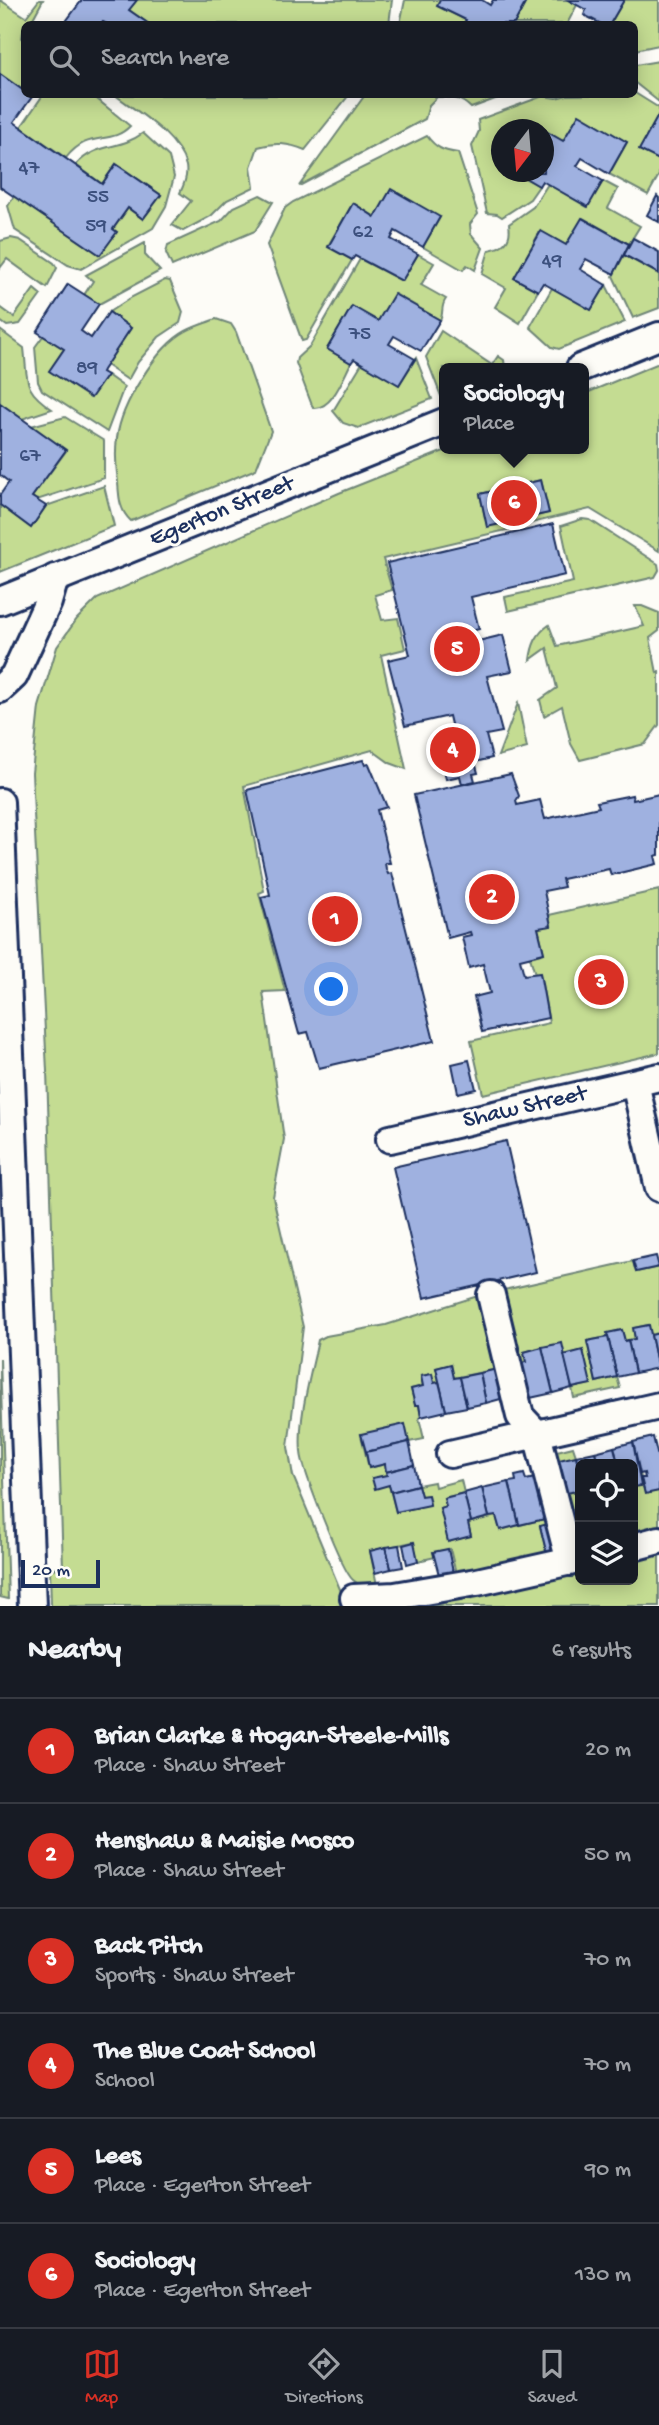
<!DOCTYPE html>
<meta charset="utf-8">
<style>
body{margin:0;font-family:"Gochi Hand",sans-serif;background:#242831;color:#f1f3f6}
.controls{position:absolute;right:21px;bottom:21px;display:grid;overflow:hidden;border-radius:10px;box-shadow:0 4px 18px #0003}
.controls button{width:63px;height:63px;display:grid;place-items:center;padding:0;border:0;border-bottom:2px solid #363941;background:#171b24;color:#f1f3f6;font:35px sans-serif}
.compass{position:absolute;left:491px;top:119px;width:63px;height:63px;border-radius:50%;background:#171b24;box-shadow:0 4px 18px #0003;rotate:196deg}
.scale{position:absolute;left:21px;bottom:18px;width:79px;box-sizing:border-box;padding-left:7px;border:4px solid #1b2f5e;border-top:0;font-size:19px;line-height:24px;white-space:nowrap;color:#1b2f5e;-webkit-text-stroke:5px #fdfcf7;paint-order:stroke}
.you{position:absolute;left:332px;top:990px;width:24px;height:24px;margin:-18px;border:5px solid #fff;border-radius:50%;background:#1a73e8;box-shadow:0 0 0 10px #1a73e833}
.badge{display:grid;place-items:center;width:46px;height:46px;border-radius:50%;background:#d93025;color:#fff;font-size:23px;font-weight:700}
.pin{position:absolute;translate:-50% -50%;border:4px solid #fff;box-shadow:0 2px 7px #0006}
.popup{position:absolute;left:439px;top:363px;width:150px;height:91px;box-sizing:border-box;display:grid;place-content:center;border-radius:10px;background:#171b24;filter:drop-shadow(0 2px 5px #0005);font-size:23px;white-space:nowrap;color:#9ea1a6}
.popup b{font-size:26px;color:#f1f3f6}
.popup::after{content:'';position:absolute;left:50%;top:100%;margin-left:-14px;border:14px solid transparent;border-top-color:#171b24}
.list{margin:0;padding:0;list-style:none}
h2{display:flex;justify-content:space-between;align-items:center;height:91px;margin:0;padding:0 28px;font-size:30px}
h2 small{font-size:23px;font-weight:400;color:#9ea1a6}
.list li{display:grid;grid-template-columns:46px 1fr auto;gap:21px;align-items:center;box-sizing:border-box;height:105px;padding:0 28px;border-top:2px solid #363941}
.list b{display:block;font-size:26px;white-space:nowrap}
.list p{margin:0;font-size:23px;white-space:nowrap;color:#9ea1a6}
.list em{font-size:23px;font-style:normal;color:#9ea1a6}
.icon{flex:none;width:38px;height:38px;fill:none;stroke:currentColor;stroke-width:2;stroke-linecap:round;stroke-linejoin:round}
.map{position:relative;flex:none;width:659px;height:1606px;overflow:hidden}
.search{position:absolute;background:#171b24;box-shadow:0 4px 18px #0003;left:21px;right:21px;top:21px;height:77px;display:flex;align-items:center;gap:18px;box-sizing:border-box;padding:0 24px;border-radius:10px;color:#9ea1a6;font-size:26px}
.sheet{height:721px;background:#171b24}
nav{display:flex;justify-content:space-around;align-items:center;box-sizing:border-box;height:98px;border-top:2px solid #363941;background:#171b24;font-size:19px;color:#9ea1a6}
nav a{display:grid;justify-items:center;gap:4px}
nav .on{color:#d93025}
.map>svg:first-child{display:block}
.green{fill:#c4dc92;stroke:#708678;stroke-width:2}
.building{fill:#9fb1e0;stroke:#1b2f5e;stroke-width:2}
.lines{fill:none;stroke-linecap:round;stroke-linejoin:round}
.minor-casing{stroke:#1b2f5e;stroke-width:32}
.minor{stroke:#fdfcf7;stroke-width:26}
.labels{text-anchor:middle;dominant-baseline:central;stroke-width:6;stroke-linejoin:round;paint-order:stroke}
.number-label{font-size:21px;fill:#3c507e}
.street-label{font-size:24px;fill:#1b2f5e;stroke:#fdfcf7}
</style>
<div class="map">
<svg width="659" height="1606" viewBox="0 0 659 1606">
<rect width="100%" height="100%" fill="#fdfcf7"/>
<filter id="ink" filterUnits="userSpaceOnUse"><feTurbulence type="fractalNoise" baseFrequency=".0143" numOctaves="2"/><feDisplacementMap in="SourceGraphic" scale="14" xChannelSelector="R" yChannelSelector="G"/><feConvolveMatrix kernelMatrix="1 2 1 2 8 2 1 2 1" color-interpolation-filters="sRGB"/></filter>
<g filter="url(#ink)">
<g class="green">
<path d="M0,0L26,17L39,0H43L30,24H24L22,38L24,40V91L0,74Z"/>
<path d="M137,0H392L389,24H149L129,10Z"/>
<path d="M405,0H440L438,6L466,20L464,24H400Z"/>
<path d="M527,0H568L577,5L567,24H514Z"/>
<path d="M624,0H659V45L635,50L634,24H610Z"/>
<path d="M659,61V102L634,82L635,65Z"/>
<path d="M635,93L659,108V114L640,149L659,160V175L648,195L609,174L627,142L579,114L563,141L540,129L502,130V172H515L539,186L530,199L502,217L497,214L487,213L472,146L479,131L478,120L543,96L556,98L567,95L634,94Z"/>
<path d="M43,95H92L130,126C110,147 89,128 66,158L21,127Z"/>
<path d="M115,95H349L305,150C288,143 275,142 258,147L251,167L254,187L227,200L211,216L183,231L172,225L191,201L180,193C184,185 188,176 186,166C178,135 139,113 115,95Z"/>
<path d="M365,95V94L506,95L471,108C461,98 451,96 437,97L429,105L425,119L299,186Z"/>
<path d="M143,133L169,157L174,177L166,206L153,228L81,269L68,265L15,230L8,206L14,196L100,255L116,232L113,229L128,208L143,219L161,195L116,164L102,184L76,165C96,142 119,151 143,133Z"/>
<path d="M427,136C436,148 443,151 458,153L478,214L470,224L471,234L483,248L475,270L467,265L463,270L423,247L440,217H375L353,203L328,246L352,260L306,340L302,341L267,245L285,208L293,202Z"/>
<path d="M603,181L618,189L608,208L640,226L629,244L583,218L566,245L540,231L515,278L538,291L520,323L495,307L506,288L482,274L489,250C504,247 512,240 509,224L533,207L548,184L587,207Z"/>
<path d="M260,195L273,202L255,231L172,266L166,253L168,245L221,221L234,207Z"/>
<path d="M11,238L20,240L54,263L57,268L47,288L7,259L0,268V241Z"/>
<path d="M145,243V255L160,271L99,304L84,295L93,281L86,275Z"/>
<path d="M418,254L434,263L421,285L446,299C440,307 444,314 440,320L395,294L378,321L352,307L327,349L351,363C343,378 332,410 313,408L296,363L297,358L310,346L360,259L402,281Z"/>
<path d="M624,255L659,274V308L633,318L613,276Z"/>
<path d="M165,280L170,281L183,312L180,323L159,337L138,362L128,380L106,365L131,328L109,312L132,297Z"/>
<path d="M606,285L625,322L559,349L552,347L530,327L552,288L591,310Z"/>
<path d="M34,289L41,295L20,324L7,326L0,321V307L14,317Z"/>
<path d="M216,319L231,324L236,332L271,431L256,469L131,521C119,510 119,497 118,482C116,468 115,452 117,438C121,405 156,347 186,331C195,326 206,323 216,319Z"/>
<path d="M0,330L24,348C28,381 22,389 52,409L22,419L0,403Z"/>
<path d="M441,331L492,365L498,356L504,360L505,368H444V395L441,396L426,357Z"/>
<path d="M43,336L64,349L50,371L90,398L107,375L124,387L107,432L42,390L38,382L35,347Z"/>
<path d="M416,358L432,399L358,428L343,423L333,411L362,363L399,385Z"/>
<path d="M659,363V551L590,509L527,524L526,518L549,513L541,480L480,494L487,526L517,520L519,527L383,559L392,590L375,595L382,620L398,618L405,649L381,655L406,769L390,763L372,750L244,786L264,891L259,893L285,991L263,992L284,1139L273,1197L303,1327L288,1447L293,1476L347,1606H51L50,1569L63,1568L47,1071L32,773L39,707L57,647L77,619L97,599L339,493L449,449H584V394Z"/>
<path d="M65,417L104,441V478L37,500L32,497L66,451L31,426Z"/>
<path d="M104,486L114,526L0,572V505L31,527L46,506Z"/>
<path d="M582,519L590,520L658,564L659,570L655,577L508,611L505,597L573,582L561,526Z"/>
<path d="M635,606H642L659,613V631L650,638L657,673L659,672V725L645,744L580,760L571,744L562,706L544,716L540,700L557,688L547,648L530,660C532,645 536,634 549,625L557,646L644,626Z"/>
<path d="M518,703L527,748L498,756Z"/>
<path d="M659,890V1053L483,1094L471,1041L549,1023L540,973L535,974L530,957L544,953L538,928L551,926L549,915Z"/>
<path d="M633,1261L636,1272L659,1267V1333L651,1335L648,1325L634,1328L635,1339L625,1341L622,1330L608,1333V1337L587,1341L596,1382L617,1377L620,1388L574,1398L572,1388L590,1384L583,1351L564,1355L542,1347L524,1352L526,1362L512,1365L495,1292Z"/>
<path d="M484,1294L502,1368L454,1378L450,1365L436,1368L439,1382L434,1383L432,1374L421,1376L423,1386L411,1389L415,1405H419L421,1417L419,1418L424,1439L409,1442L361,1435L369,1468L385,1464L387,1475L373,1478L389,1485L396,1512L430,1504L428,1495L421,1496L418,1485L434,1482L435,1487L461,1480L464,1493L444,1498L446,1506L440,1508L449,1541L471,1536L468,1523L496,1516L500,1530L548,1518L554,1522L540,1526L547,1555L457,1578L450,1549L434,1552L435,1557L418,1561L413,1542L370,1551L378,1590C369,1589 360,1586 353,1580C342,1571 302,1469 301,1452C298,1416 311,1375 318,1340L326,1336L386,1325Z"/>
<path d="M0,1358L8,1599L0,1597Z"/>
<path d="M573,1447L576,1456L563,1494L580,1490V1539L571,1541L549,1453Z"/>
<path d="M639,1474H640L645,1493L659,1491V1526L633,1532V1487L641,1485Z"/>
<path d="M659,1550V1606H386L580,1566V1580H633V1555Z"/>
</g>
<g class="building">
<path d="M82,0H137L129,10L149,24H107L103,22L101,24H64Z"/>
<path d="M440,0H482L490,5L493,0H527L514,24H464L466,20L437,6Z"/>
<path d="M568,0H624L610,24H601L584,15L586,10Z"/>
<path d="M0,74L24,91V94L32,97L14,122L102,184L116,164L161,195L143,219L128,208L113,229L117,232L100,255L0,187Z"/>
<path d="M579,114L627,142L609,174L582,158L577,166L603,181L588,207L542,181L539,186L515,172H544V130L563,141Z"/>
<path d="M659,114V160L639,150Z"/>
<path d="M391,189L440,217L423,247L395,231L391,239L418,254L402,281L355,256L352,260L328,247L353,203L375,217Z"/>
<path d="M657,196L659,198V222L647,215Z"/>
<path d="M582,218L629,244L614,274L586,259L580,269L606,285L591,310L543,283L538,291L514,278L541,231L566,245Z"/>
<path d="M633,238L659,252V274L624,255Z"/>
<path d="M68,284L99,304L81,331L91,338L109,312L131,328L103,370L102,372L107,375L91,398L49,371L64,349L37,332Z"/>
<path d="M394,294L440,320L421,351L394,336L389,344L415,359L399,385L354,359L351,363L327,349L352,306L378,321Z"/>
<path d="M0,403L66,450L32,497L46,506L31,528L0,505V495L9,482L0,475Z"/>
<path d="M541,480L549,513L487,527L480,494Z"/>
<path d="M553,524L565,575L471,597L479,629L464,633L466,644L503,635L512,671L487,676L502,732L486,735L492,758L475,762L478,773L473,774L475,781L462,784L460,776L446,779L440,754L452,751L449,738L454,737L449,716L405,726L388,660L410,655L387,563Z"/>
<path d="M363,760L365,765L369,764L387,807L377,810L390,863H385L386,869L388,874L392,873L434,1041L319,1068L308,1032L299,1034L261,897L270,895L247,790Z"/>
<path d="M511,774L519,796L516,801L517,805L540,800L545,819L599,807L597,802L632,795L633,800L659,794V855L655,856L657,864L611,875L609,869L562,879L564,887L544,891L551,926L538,928L544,953L520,959L524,975L540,973L548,1018L482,1032L474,997L490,993L483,964L469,968L462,937L471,935L470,932L448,938L414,795Z"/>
<path d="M469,1060L476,1089L458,1093L452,1064Z"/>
<path d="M506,1141L536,1272L424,1298L393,1167Z"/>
<path d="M656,1256L659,1267L636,1272L633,1261Z"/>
<path d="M649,1325L658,1368L635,1373L628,1340L635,1339L633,1328Z"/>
<path d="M622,1330L625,1341L628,1340L635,1373L617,1377L607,1333Z"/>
<path d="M659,1333V1368H658L651,1335Z"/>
<path d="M608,1337L617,1377L596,1382L587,1341Z"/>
<path d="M562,1343L572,1388L553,1393L542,1347Z"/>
<path d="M542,1347L553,1393L530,1398L525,1379L516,1381L512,1365L526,1362L524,1352Z"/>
<path d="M583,1350L591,1384L572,1388L564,1355Z"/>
<path d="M451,1364L454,1378L460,1377L467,1407L446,1411L436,1368Z"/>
<path d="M502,1368L508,1397L486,1403L480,1373Z"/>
<path d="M480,1373L486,1403L467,1407L460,1377Z"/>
<path d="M432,1374L434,1383L439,1382L446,1411L421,1417L419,1405H415L411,1389L423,1386L421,1376Z"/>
<path d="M405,1424L409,1442L366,1452L361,1434Z"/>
<path d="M653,1437L659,1461V1491L645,1494L641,1478H645L644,1473L640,1474L633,1442Z"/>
<path d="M409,1442L414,1465L386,1472L385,1464L369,1468L366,1452Z"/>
<path d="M633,1442L641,1486L633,1487V1464H618L614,1447Z"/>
<path d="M614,1447L618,1464H598L595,1452Z"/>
<path d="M595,1452L598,1464H580V1477L576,1456Z"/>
<path d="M576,1456L580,1477V1490L563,1494L555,1461Z"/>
<path d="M414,1465L418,1485L391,1492L389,1485L375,1489L372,1478L387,1475L386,1472Z"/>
<path d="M524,1474L526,1480L539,1477L549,1518L519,1525L509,1482L516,1481L515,1476Z"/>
<path d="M509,1482L519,1525L500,1530L496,1516L489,1517L482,1488Z"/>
<path d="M418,1485L421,1496L428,1495L430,1505L396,1512L391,1492Z"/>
<path d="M482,1488L489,1517L471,1522L464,1493Z"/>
<path d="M464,1493L471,1522L468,1523L471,1536L448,1542L440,1508L446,1506L444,1498Z"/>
<path d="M554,1522L561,1552L547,1555L540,1526Z"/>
<path d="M414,1542L418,1561L407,1564L403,1545Z"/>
<path d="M399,1545L403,1567L391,1569L386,1547Z"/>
<path d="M386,1547L391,1569L375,1573L370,1551Z"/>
<path d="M448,1549L453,1572L439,1575L433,1552Z"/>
</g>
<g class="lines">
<g class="minor-casing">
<g id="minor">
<path d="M580,368L659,336"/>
<path d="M0,601L444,422"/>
<path d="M0,689L14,676L48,602L55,578"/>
<path d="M0,802L32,1606"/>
<path d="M635,1083L659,1188"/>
<path d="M390,1139L659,1077"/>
<path d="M491,1295L520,1416L537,1434L570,1562"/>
<path d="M450,1454L659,1406"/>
<path d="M633,1547L659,1540"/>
<path d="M354,1598L395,1596L477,1582L580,1559"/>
</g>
</g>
<use href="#minor" class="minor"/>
</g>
</g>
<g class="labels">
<g class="number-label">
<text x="29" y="169">47</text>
<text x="98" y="198">55</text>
<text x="96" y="227">59</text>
<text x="363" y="233">62</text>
<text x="552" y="262">49</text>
<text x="360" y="335">75</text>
<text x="87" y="369">89</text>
<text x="30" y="457">67</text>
</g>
<g class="street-label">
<text transform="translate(222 512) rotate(-22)">Egerton Street</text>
<text transform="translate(525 1108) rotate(-13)">Shaw Street</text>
</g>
</g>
</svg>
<div class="controls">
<button><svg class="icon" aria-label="locate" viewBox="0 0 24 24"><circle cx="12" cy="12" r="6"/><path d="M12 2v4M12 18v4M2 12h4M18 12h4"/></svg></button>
<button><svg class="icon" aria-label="layers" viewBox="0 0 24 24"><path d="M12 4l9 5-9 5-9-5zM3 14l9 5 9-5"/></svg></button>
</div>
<svg class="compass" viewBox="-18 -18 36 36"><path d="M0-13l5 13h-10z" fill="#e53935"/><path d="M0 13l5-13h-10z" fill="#9ea1a6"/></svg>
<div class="scale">20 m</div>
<div class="you"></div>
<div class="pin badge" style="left:335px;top:919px">1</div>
<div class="pin badge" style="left:492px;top:897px">2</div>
<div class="pin badge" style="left:601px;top:982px">3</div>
<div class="pin badge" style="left:453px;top:750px">4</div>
<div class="pin badge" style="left:457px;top:649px">5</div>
<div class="pin badge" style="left:514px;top:503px">6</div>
<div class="popup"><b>Sociology</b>Place</div>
<div class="search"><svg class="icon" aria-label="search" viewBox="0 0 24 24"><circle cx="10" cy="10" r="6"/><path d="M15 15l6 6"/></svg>Search here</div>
</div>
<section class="sheet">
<h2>Nearby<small>6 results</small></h2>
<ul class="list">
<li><span class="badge">1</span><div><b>Brian Clarke &amp; Hogan-Steele-Mills</b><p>Place · Shaw Street</p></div><em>20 m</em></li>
<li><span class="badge">2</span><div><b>Henshaw &amp; Maisie Mosco</b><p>Place · Shaw Street</p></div><em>50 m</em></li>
<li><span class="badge">3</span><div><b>Back Pitch</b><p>Sports · Shaw Street</p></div><em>70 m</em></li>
<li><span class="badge">4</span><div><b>The Blue Coat School</b><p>School</p></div><em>70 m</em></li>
<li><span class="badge">5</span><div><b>Lees</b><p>Place · Egerton Street</p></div><em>90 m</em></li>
<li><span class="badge">6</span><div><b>Sociology</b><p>Place · Egerton Street</p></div><em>130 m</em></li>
</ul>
</section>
<nav>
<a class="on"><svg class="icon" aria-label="map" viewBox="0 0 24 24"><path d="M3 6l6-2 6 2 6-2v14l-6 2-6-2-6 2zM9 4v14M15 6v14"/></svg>Map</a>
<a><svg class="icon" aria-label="directions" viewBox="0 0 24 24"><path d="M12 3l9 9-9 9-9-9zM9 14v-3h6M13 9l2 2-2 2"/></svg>Directions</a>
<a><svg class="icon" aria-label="saved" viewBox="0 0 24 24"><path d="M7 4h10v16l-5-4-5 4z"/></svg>Saved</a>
</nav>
